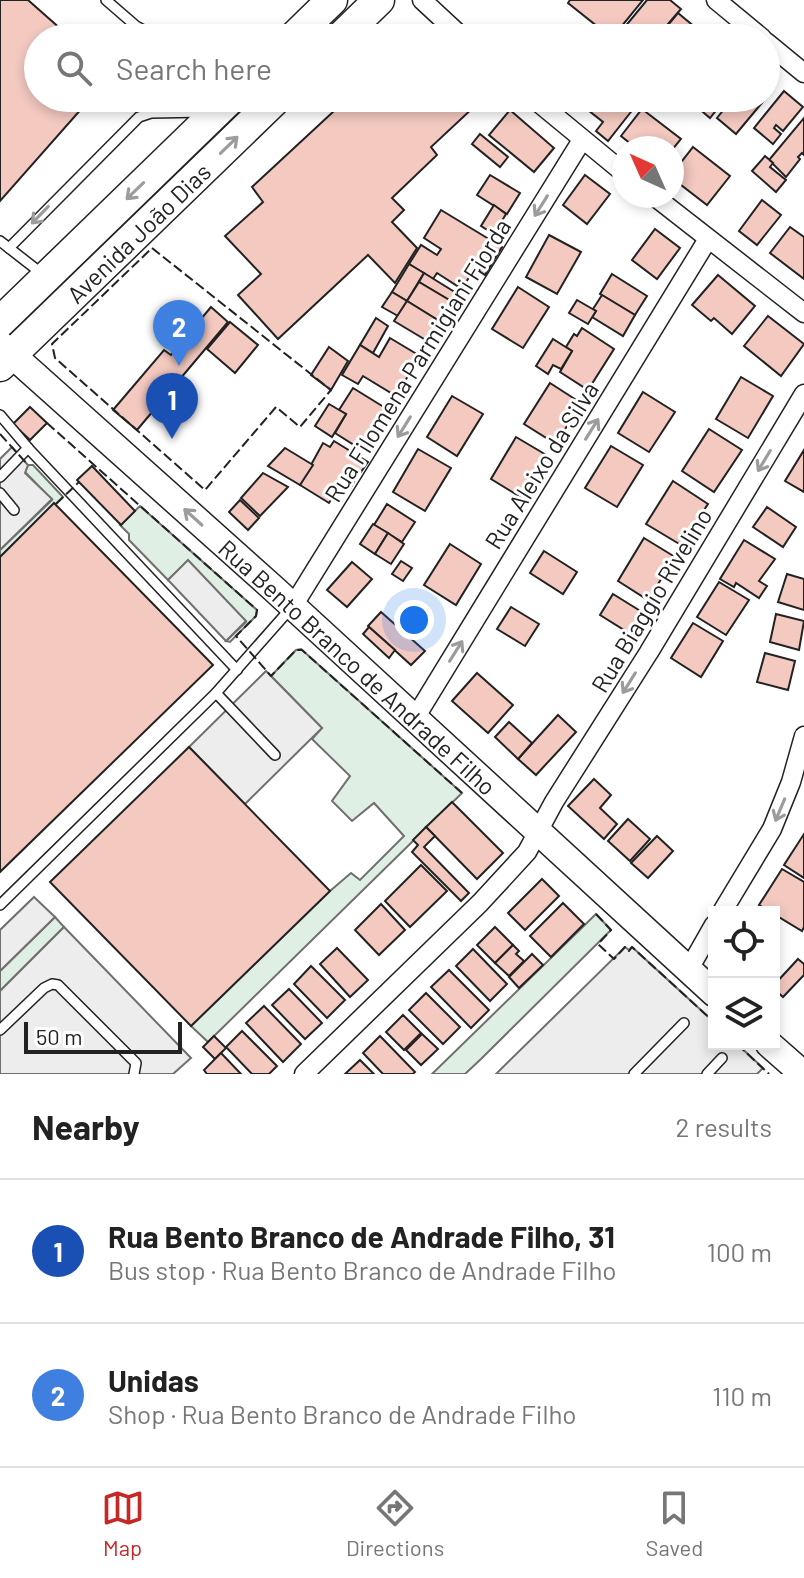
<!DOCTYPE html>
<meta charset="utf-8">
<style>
body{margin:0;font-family:Barlow,sans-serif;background:#f6f6f6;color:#222}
.controls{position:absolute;right:24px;bottom:24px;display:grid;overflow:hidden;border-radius:0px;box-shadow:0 4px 12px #0003}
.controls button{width:72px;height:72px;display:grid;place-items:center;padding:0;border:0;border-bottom:2px solid #e0e0e0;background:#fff;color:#222;font:40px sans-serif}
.compass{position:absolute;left:612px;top:136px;width:72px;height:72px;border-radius:50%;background:#fff;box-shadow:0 4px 12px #0003;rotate:315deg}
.scale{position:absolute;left:24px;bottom:20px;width:158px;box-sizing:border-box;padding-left:8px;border:4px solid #222;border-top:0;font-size:22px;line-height:28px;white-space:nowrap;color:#222;-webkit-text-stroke:6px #fff;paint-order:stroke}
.you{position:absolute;left:414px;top:620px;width:28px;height:28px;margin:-20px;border:6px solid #fff;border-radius:50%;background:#1a73e8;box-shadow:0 0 0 12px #1a73e833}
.badge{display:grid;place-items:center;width:52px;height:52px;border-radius:50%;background:#c62828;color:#fff;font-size:26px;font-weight:700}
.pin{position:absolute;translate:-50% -66px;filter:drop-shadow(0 2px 4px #0008)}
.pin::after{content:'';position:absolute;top:42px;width:28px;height:24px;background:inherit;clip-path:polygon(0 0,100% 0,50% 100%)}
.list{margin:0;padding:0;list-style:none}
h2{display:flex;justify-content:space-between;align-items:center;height:104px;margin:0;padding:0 32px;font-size:34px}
h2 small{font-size:26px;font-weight:400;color:#767676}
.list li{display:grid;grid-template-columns:52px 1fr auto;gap:24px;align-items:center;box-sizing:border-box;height:144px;padding:0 32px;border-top:2px solid #e0e0e0}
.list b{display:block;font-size:30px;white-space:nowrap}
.list p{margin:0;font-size:26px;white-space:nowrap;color:#767676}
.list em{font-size:26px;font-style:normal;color:#767676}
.icon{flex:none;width:44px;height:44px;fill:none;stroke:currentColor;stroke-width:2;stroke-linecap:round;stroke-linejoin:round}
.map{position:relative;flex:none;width:804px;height:1074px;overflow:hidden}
.search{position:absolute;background:#fff;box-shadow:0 4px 12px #0003;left:24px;right:24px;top:24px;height:88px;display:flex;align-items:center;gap:20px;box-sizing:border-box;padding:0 28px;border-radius:44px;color:#767676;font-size:30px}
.sheet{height:392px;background:#fff}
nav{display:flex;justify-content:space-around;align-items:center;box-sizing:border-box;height:112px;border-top:2px solid #e0e0e0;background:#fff;font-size:22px;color:#767676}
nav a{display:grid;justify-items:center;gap:4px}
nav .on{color:#c62828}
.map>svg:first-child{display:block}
.green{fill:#e0efe3;stroke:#6f6f6f;stroke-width:2}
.parking{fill:#ededed;stroke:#6f6f6f;stroke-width:2}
.building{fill:#f3c9c0;stroke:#222;stroke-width:2}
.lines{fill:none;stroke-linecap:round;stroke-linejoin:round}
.lane-casing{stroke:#222;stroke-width:12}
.street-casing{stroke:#222;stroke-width:21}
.secondary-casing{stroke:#222;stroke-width:29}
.primary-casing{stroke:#222;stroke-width:33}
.lane{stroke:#fff;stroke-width:9}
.street{stroke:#fff;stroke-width:18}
.secondary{stroke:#fff;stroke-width:26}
.primary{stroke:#fff;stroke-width:30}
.fence{stroke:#222;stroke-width:2;stroke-dasharray:10 4;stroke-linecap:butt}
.oneway{stroke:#9c9c9c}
.labels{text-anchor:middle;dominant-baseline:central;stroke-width:6;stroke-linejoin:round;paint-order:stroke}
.street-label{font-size:24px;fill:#222;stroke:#fff}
</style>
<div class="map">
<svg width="804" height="1074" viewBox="0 0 804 1074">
<rect width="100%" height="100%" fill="#fff"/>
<g class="green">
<path d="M28,465H33L63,497L0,557V550L52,500L25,472Z"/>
<path d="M140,506L257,610L256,616L230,642L226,641L246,622L188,561L168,580L129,540V534L120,525Z"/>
<path d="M301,649L462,793L208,1042L191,1026L330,891L351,873L360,880L404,836L374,803L352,821L332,801L350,776L312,739L322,728L271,676L296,650Z"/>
<path d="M596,914L611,930L481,1059L465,1074H432Z"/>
<path d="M55,917L64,927L0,991V971Z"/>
</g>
<g class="parking">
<path d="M12,447L28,465L25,473L52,499L0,550V459Z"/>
<path d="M188,560L246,621L226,641L168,580Z"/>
<path d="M266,671L322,728L245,804L189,747Z"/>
<path d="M34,897L55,917L0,971V930Z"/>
<path d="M64,927L191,1058L173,1074H0V991Z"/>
<path d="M625,947L629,950L632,947L714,1022V1044H737L763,1068L757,1074H496Z"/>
</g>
<g class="building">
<path d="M0,0H28L71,38H38V98H91L0,201Z"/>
<path d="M570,0H643L612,38L568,3Z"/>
<path d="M647,0H670L681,9L656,38H623L619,34Z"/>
<path d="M678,13L696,28L688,38H657Z"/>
<path d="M784,91L803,107L783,131L776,125L774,128L781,134L773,144L754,128Z"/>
<path d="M348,98H468L475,106L431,147L437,155L392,198L404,210L392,222L417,248L395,283L368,255L278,339L238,295L261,274L225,236L263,202L252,187Z"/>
<path d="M561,98H631L628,103L634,108L608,141L596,131L603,122L574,99L567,108L558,101Z"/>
<path d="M693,98H726L710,118L690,101Z"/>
<path d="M733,98H766L736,134L717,118Z"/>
<path d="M642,109L681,139L672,150L636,148L621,136Z"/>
<path d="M510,110L554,148L534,172L489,135Z"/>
<path d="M804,118V155L802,153L798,157L800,159L786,177L769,160Z"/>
<path d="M480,134L508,157L500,167L472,144Z"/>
<path d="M693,147L730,176L707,205L672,178V174Z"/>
<path d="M765,156L773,163L770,167L786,180L776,192L752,171Z"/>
<path d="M490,175L520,193L507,214L477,195Z"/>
<path d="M585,175L610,194L587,224L563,205Z"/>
<path d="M762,200L781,215L757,245L739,231Z"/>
<path d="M494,205L506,214L494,234L481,226Z"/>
<path d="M441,210L502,247L485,275L479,271L489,255L484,252L462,289L437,273L433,279L409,264L421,245L437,255L441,249L424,238Z"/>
<path d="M790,227L804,237V279L770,253Z"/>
<path d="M655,229L680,248L657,279L632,260Z"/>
<path d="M549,235L581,252L557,294L526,277Z"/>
<path d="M409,264L424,273L407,301L392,292Z"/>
<path d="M424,273L466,299L461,307L419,282Z"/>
<path d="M612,274L647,296L635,315L600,294Z"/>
<path d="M718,275L755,306L732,334L714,318L711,321L692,305Z"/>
<path d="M419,282L461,307L449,327L407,301Z"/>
<path d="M518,287L549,307L523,348L492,329Z"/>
<path d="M392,292L407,301L398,316L382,307Z"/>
<path d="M602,295L635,315L623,336L592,317L596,311L593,309Z"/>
<path d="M577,300L596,311L588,324L569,313Z"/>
<path d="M407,301L441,322L429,342L394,321Z"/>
<path d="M211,307L228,322L137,430L113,410L164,350L171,355Z"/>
<path d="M768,316L804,344L781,376L744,346Z"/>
<path d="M376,318L388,326L373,353L360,345Z"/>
<path d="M230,322L258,345L235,373L207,349Z"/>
<path d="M582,328L614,349L588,390L560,372L572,351L566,347L574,334L577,336Z"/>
<path d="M390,338L420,356L396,396L363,376L358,384L342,375L360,345L379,357Z"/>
<path d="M553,339L572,351L561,369L553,365L548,374L536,366Z"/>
<path d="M329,347L348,361L331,390L311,375Z"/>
<path d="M741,377L773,396L748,438L716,419Z"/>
<path d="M550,383L581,403L556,444L524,424Z"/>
<path d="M353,388L387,409L362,450L335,433L346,414L339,410Z"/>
<path d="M643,392L675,412L649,452L618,433Z"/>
<path d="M452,396L483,414L457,456L427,437Z"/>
<path d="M329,404L346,414L332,437L315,426Z"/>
<path d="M30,407L47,423L30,440L13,424Z"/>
<path d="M709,429L742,450L714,492L682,471Z"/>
<path d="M516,437L548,456L522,498L491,479Z"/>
<path d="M334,441L368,462L361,472L352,466L345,477L354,482L350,489L341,484L329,503L300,485L323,443L330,447Z"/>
<path d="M611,446L643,465L617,507L585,488Z"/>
<path d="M285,448L313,465L300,485L268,466Z"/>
<path d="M418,449L451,468L425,511L393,492Z"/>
<path d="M804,450V492L785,481Z"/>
<path d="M92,466L135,511L121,525L77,480Z"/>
<path d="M263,473L288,487L260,516L241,498Z"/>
<path d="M673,481L708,504L681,545L646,524Z"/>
<path d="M240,500L259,518L248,530L229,512Z"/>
<path d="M54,503L213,665L0,872V557Z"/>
<path d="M387,504L415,522L402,542L374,525Z"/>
<path d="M767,507L796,527L783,547L753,527Z"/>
<path d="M373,524L388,533L375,554L360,544Z"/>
<path d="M388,533L404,544L391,564L375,554Z"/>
<path d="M644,538L675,557L648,600L618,581Z"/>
<path d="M744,540L775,559L759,581L767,586L759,598L736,583L734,587L720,579Z"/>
<path d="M450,544L481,564L456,605L424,585Z"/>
<path d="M544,551L577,572L563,594L530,573Z"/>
<path d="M401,561L412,568L403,581L392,574Z"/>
<path d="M352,562L372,579L347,607L327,590Z"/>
<path d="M787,574L804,579V610L778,602Z"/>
<path d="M719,582L749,600L726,635L697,617Z"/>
<path d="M613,594L642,612L629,633L600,615Z"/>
<path d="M511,607L539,624L525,646L497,629Z"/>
<path d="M381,612L425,651L411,665L368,626Z"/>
<path d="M776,614L804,621L799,650L770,642Z"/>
<path d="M693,623L723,641L701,677L671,658Z"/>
<path d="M369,627L395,650L389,658L363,634Z"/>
<path d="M765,653L795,661L788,690L757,682Z"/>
<path d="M477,673L513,705L488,733L452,701Z"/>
<path d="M558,715L576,732L536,775L518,759Z"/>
<path d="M509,722L532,743L518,759L495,737Z"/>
<path d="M189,747L330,891L191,1026L50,882Z"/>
<path d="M594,779L611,795L600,808L617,824L604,839L568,806Z"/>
<path d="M452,802L503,853L477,879L426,827Z"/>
<path d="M628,819L650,839L630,861L608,841Z"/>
<path d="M426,827L435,836L424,847L469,893L461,901L412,852L418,845L413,840Z"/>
<path d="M804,834V878L784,865Z"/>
<path d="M657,836L673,851L648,878L631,863Z"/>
<path d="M421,865L447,891L410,927L385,901Z"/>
<path d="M782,869L804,882V927L802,931L759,905Z"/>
<path d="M542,879L559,896L525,930L508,913Z"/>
<path d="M563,903L584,924L551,957L530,936Z"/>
<path d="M381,904L405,930L379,955L355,930Z"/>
<path d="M495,927L513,945L495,963L477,945Z"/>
<path d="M513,945L519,951L516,954L524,961L509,976L495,963Z"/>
<path d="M337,948L368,980L350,997L320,964Z"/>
<path d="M473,949L507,984L490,1001L456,966Z"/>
<path d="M532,954L543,965L519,988L509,977Z"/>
<path d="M798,959L804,964V975L783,997L774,989V985Z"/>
<path d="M311,966L345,1000L327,1018L294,984Z"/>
<path d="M449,970L489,1010L471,1028L431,987Z"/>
<path d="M289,989L322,1023L305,1039L272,1005Z"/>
<path d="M426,993L460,1027L443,1044L409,1010Z"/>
<path d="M264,1006L301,1044L283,1062L246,1023Z"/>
<path d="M403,1015L421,1033L404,1050L386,1032Z"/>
<path d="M242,1031L277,1066L269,1074H252L226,1047Z"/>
<path d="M422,1034L438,1049L421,1065L406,1050Z"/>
<path d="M214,1036L226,1048L215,1059L203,1047Z"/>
<path d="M380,1036L415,1072L413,1074H383L363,1053Z"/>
<path d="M221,1053L241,1074H207L204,1070Z"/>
<path d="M360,1060L374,1074H345Z"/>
</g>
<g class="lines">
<g class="lane-casing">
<g id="lane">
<path d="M106,0L136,26L158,38"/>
<path d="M0,241L41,273"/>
<path d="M9,248L139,117L151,113L206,112"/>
<path d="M0,415L28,448"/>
<path d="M0,477L28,448L237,670"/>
<path d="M0,493L14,510"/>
<path d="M216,693L275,755"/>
<path d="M0,905L216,693L291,608"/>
<path d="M0,1030L44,988L52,984L58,985L136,1063L134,1074"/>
<path d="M634,1074L684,1023"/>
<path d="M707,1074L722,1058"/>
</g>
</g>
<g class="street-casing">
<g id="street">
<path d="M422,0L463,38"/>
<path d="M716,0L762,38"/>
<path d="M766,42L804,73"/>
<path d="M533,98L624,173"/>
<path d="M654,196L804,313"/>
<path d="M293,606L582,140"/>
<path d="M415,718L708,239"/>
<path d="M722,912L772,829L791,782L804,736"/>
<path d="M689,969L714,925"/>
<path d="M304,1074L480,903L527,852L554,802L649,652L804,394"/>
</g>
</g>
<g class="secondary-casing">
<g id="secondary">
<path id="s1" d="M0,344L274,589L714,993"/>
<path d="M769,1044L803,1074"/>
</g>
</g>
<g class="primary-casing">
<g id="primary">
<path d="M293,38L332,0"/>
<path d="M340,38L379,0"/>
<path d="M0,322L231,98"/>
<path id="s2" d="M0,366L277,98"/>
</g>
</g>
<use href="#lane" class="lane"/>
<use href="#street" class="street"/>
<use href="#secondary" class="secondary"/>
<use href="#primary" class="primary"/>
<g class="fence">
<path d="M152,248L331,390L300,427L276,407L205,490L55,358L52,344Z"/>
<path d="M47,423L257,610L256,616L236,636L271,676L296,650H302L462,793"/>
<path d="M0,434L28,465"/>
<path d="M56,504L79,482"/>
<path d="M596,914L611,930L598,944L614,959L625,947L629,951L632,947L714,1022"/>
<path d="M737,1044L769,1074"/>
</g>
</g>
<defs><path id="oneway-shaft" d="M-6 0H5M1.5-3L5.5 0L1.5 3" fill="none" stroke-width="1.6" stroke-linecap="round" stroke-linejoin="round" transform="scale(2)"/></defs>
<g class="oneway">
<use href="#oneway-shaft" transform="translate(229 145) rotate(-44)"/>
<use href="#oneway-shaft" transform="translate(135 191) rotate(136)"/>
<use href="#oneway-shaft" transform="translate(541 206) rotate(122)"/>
<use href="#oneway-shaft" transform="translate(40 215) rotate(134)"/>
<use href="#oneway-shaft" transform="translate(404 427) rotate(122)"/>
<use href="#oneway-shaft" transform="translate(592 429) rotate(-58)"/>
<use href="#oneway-shaft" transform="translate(764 461) rotate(121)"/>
<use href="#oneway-shaft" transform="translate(193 517) rotate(-138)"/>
<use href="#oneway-shaft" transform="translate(456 651) rotate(-58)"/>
<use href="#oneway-shaft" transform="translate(629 683) rotate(122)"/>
<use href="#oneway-shaft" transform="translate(780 810) rotate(113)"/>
</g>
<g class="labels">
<g class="street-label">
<text stroke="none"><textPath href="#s2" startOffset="192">Avenida João Dias</textPath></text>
<text transform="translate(417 360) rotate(-58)">Rua Filomena Parmigiani Fiorda</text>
<text transform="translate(541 465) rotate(-58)">Rua Aleixo da Silva</text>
<text transform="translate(651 600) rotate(-59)">Rua Biaggio Rivelino</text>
<text stroke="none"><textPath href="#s1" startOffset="482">Rua Bento Branco de Andrade Filho</textPath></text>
</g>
</g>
</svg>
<div class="controls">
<button><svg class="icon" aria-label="locate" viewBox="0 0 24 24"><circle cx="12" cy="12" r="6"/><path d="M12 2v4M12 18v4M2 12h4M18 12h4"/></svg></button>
<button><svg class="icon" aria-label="layers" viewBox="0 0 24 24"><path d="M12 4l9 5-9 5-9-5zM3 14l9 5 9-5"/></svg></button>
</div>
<svg class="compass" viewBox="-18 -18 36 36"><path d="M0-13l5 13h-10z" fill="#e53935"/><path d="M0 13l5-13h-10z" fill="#767676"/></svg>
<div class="scale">50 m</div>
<div class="you"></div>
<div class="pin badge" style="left:172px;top:439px;background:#1a4fb4">1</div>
<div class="pin badge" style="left:179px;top:366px;background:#3f7fe0">2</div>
<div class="search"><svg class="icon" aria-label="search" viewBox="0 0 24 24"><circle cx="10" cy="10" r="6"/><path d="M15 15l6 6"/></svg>Search here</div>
</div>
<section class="sheet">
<h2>Nearby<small>2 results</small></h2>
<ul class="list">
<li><span class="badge" style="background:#1a4fb4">1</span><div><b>Rua Bento Branco de Andrade Filho, 31</b><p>Bus stop · Rua Bento Branco de Andrade Filho</p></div><em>100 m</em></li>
<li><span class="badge" style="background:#3f7fe0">2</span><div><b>Unidas</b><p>Shop · Rua Bento Branco de Andrade Filho</p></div><em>110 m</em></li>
</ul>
</section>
<nav>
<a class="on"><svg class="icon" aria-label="map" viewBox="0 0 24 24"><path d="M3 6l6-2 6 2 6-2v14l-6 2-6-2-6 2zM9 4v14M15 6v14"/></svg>Map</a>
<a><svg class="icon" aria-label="directions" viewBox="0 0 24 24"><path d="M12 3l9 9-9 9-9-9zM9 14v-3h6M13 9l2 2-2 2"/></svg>Directions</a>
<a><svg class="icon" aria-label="saved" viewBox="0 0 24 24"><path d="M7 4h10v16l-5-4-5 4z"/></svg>Saved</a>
</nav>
